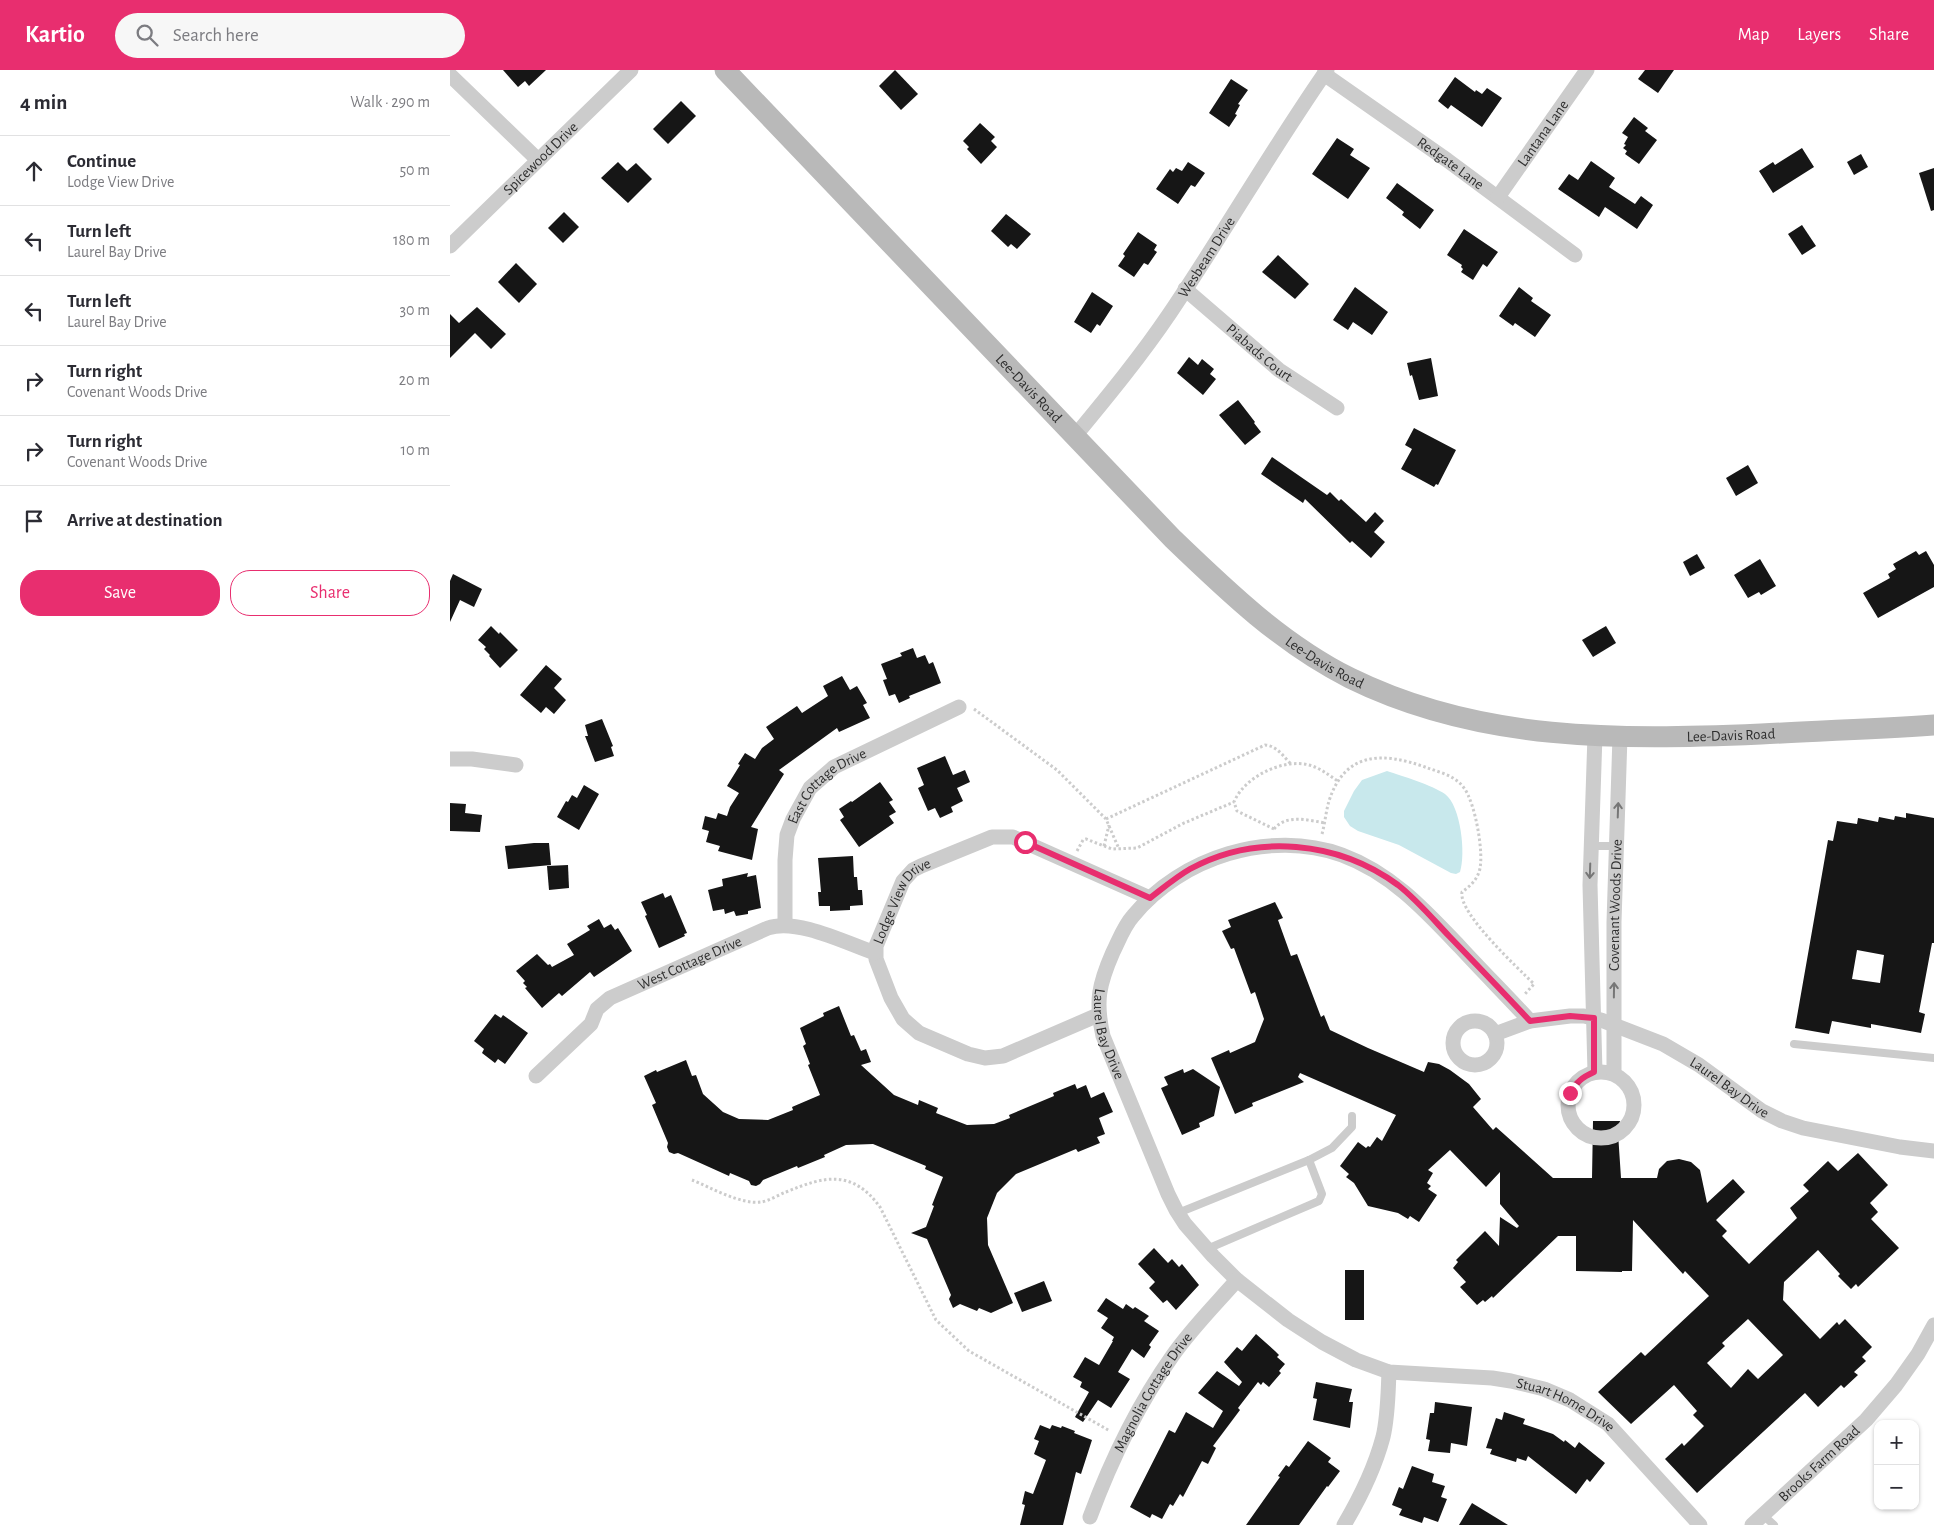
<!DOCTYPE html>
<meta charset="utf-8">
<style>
body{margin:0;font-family:"Alegreya Sans",sans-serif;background:#f7f7f7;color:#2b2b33}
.controls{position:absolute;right:15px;bottom:15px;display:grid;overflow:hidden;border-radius:10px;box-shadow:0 1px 4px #0004}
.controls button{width:45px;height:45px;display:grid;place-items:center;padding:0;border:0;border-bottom:1px solid #e1e1e2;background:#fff;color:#2b2b33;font:25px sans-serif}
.stop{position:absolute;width:15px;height:15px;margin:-11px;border:4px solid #e82e6f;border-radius:50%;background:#fff}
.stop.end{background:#e82e6f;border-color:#fff;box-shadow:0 1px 5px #0008}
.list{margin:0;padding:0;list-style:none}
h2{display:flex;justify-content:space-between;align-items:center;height:65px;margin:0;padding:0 20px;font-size:21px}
h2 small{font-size:16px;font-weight:400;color:#7c7c81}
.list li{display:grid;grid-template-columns:32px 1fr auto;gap:15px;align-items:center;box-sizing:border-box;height:70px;padding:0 20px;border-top:1px solid #e1e1e2}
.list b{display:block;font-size:19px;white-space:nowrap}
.list p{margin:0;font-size:16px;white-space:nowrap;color:#7c7c81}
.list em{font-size:16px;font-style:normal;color:#7c7c81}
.actions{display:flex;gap:10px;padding:15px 20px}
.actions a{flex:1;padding:11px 0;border:1px solid #e82e6f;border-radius:20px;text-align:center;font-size:18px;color:#e82e6f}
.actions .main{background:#e82e6f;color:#fff}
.icon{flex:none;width:28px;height:28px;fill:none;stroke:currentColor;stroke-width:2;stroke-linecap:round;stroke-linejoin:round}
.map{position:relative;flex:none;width:1484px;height:1455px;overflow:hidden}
header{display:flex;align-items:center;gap:30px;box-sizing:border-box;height:70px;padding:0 25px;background:#e82e6f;color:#fff}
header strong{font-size:24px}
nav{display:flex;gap:28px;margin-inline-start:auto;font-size:18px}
.search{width:350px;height:45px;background:#f7f7f7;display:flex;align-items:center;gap:12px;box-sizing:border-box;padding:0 18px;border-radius:28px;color:#7c7c81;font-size:19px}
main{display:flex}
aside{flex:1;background:#fff}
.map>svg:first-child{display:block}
.water{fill:#c8e8ec}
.building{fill:#161616;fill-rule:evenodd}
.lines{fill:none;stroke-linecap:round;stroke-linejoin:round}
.path{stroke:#ccc;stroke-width:3;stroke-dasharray:2.5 2.5;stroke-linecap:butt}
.service{stroke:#ccc;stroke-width:8}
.minor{stroke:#ccc;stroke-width:15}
.secondary{stroke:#b9b9b9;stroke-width:21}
.oneway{stroke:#767676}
.route{stroke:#e82e6f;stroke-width:6}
.labels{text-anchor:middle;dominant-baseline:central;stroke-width:5;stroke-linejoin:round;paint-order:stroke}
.street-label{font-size:15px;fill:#2f2f2f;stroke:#fff}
</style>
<header>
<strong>Kartio</strong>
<div class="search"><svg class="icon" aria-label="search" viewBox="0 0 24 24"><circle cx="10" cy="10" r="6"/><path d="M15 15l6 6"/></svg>Search here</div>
<nav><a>Map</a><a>Layers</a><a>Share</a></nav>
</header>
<main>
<aside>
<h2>4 min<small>Walk · 290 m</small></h2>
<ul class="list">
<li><svg class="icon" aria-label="ahead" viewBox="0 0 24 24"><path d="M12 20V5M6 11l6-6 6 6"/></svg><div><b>Continue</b><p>Lodge View Drive</p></div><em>50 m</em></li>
<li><svg class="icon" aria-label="left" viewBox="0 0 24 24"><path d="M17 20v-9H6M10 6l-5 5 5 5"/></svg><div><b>Turn left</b><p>Laurel Bay Drive</p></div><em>180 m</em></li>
<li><svg class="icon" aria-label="left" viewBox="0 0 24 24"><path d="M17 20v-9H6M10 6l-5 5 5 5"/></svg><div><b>Turn left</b><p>Laurel Bay Drive</p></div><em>30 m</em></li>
<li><svg class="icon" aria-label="right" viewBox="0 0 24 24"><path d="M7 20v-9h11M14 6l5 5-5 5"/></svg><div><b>Turn right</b><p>Covenant Woods Drive</p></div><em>20 m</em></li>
<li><svg class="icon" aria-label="right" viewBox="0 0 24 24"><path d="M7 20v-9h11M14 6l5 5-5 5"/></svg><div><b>Turn right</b><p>Covenant Woods Drive</p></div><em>10 m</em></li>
<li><svg class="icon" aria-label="arrive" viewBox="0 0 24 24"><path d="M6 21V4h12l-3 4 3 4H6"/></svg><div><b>Arrive at destination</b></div></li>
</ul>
<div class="actions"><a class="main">Save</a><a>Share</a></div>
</aside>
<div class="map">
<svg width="1484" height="1455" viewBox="0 0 1484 1455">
<rect width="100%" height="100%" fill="#fff"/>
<path class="water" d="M937,701C952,706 982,715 995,724C1011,736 1016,784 1010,802L1006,804L1001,803L949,775L908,761L900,756L894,747V741L904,721L912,710Z"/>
<g class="building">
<path d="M53,0H96L79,16L75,11L68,17Z"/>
<path d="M445,0L468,24L451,40L429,16Z"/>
<path d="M1195,0H1224L1208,23L1188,9Z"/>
<path d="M1005,7L1025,22L1026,20L1032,24L1037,18L1052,28L1032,57L1001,35L998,39L988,31Z"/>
<path d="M781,9L798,20L788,34L790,35L785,44L787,45L779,57L759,43Z"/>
<path d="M231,31L246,46L218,74L203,59Z"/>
<path d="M1184,47L1198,58L1195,61L1207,70L1189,94L1175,84L1177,81L1173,78L1176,75L1174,74L1178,67L1172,63Z"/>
<path d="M530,53L545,67L541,71L547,77L531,94L517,79L519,77L513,71Z"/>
<path d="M887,68L904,79L900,85L920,98L898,129L862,104Z"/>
<path d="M1352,78L1364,97L1323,123L1309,101L1323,92L1325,95Z"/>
<path d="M1411,84L1418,97L1404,105L1397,92Z"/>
<path d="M1141,91L1165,108L1159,117L1185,134L1191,126L1203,135L1187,159L1155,137L1149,147L1108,119L1119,104L1128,110Z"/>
<path d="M168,92L177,101L186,93L202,109L178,133L151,108Z"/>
<path d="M738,92L755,103L745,117L741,115L728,134L706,119L720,99L723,102L726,98L732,101Z"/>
<path d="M1484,98V140L1481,141L1469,103Z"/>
<path d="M947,113L984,140L970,159L952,145L954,142L936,128Z"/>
<path d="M114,142L129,157L113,173L98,158Z"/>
<path d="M556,144L581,164L567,179L561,174L558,177L541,161Z"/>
<path d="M1352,155L1366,176L1352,185L1338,164Z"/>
<path d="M1014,159L1048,182L1037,197L1033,194L1023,210L1011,202L1013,199L1011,197L1012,195L997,185Z"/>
<path d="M688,162L707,175L704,180L707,182L698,195L694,193L684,207L668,196L675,186L673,184Z"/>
<path d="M828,185L859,214L845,229L812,202Z"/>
<path d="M66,193L87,214L69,233L48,212Z"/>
<path d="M905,217L938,242L922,265L903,252L898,260L883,250Z"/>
<path d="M1069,217L1083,228L1081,231L1101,245L1085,267L1065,253L1063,256L1049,246Z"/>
<path d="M642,222L663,236L650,256L647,254L641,263L624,252Z"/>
<path d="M27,237L56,264L41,279L25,263L0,288V244L9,253Z"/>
<path d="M739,287L748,295L752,289L764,299L760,304L766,309L753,325L727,303Z"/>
<path d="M981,288L988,326L969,330L962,305L960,306L957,293Z"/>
<path d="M788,330L805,352L804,353L811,362L795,375L769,345Z"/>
<path d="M964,358L1006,380L988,415L986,414L984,417L951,399L962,379L955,375Z"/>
<path d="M822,387L877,425L880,422L889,431L891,429L916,452L925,442L934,451L924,462L935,472L921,488L902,471L900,473L855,429L853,433L811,404Z"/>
<path d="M1298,395L1308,413L1286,426L1276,408Z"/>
<path d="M1466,481L1469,485L1476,481L1484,495V517L1428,548L1413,523L1440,508L1438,504L1446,499L1443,494Z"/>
<path d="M1247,484L1255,498L1240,506L1233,492Z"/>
<path d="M1310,489L1326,516L1311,525L1309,522L1298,528L1284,505Z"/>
<path d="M3,504L32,519L24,537L10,530L0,552V511Z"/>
<path d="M41,556L49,564L50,562L68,580L50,598L39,586L40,585L34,579L36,577L28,570Z"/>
<path d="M1156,556L1166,573L1143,587L1132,570Z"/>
<path d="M463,578L467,588L475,585L479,594L483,592L491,613L459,626L460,628L449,633L445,624L439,626L433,610L437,609L431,594L452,586L450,583Z"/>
<path d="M96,595L112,609L104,618L116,630L104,644L96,637L91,643L70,625Z"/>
<path d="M392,606L400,620L407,616L417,633L413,635L420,648L389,662L387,658L329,700L334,704L301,757L308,759L302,790L268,781L270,776L256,772L259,761L252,759L255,746L266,749L268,743L277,746L280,737L289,723L277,716L290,695L288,694L295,683L305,689L312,678L324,669L316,657L347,636L352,643L378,626L373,616Z"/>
<path d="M152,649L163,676L161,677L164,686L145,692L135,666H138L135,655Z"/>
<path d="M495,686L503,705L515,700L520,712L507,718L513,731L501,737L503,742L490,748L485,738L478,741L468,718L474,715L467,698Z"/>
<path d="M430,712L443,730L439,732L446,742L439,746L444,753L409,777L390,750L394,747L389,739L401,731L402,732Z"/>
<path d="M134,715L149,724L129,760L107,747L116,731L118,732L122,725L127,728Z"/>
<path d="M0,733L16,734L15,743L32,745L30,762L0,761Z"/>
<path d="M1456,743L1484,748V873H1482L1469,942L1475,944L1471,963L1421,954V958L1382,951L1379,964L1345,958L1378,770L1383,771L1387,751L1407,754L1408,748L1428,752L1429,747L1444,750L1445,746L1456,748ZM1407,880L1434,885L1430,913L1402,909Z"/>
<path d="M84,773H99L101,795L58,799L55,776Z"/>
<path d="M403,786L404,807H407L408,820H412L413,835L400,836V840L380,841V836H369L368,822H371L368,788Z"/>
<path d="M118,795L119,818L99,820L97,796Z"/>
<path d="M298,803L297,807L306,805L311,838L298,841V844L286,846L284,841L275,844L274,839L263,841L258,820L273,816L272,809Z"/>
<path d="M213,823L215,828L221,825L237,863L234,864L235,866L209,878L195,846L197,845L191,832Z"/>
<path d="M825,832L833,848L828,850L841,886L847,884L871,947L874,945L880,960L918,978L974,1002L978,992L989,994L1000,1000L1019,1014L1031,1029L1023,1037L1043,1060L1046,1057L1103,1108H1142L1143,1051H1170L1168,1063L1171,1108H1207L1209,1099L1217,1091L1229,1089L1241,1092L1250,1100L1257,1133L1283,1109L1295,1122L1266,1150L1277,1161L1272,1166L1299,1194L1347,1148L1340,1138L1359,1121L1353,1115L1378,1091L1388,1101L1408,1083L1438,1115L1420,1133L1428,1142L1421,1149L1449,1178L1408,1217L1406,1214L1401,1219L1388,1206L1390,1204L1368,1180L1334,1212L1333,1230L1370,1269L1387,1252L1389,1255L1395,1249L1422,1277L1412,1287L1416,1291L1404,1302L1408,1305L1394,1318L1391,1315L1368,1337L1355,1323L1247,1423L1215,1389L1232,1373L1234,1376L1254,1356L1243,1345L1247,1341L1224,1315L1181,1354L1148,1322L1191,1282L1195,1286L1259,1226L1235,1201L1233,1204L1183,1150L1182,1201H1172V1202L1126,1201V1166H1108L1043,1228L1042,1226L1035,1232L1033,1230L1027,1235L1010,1217L1016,1212L1003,1198L1008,1192L1006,1190L1035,1161L1049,1176L1050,1147L1067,1158L1069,1156L1050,1134V1102L1036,1117L1000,1080L978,1100L983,1103L977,1113L981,1116L978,1119L987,1125L969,1152L960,1146L958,1149L948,1143L918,1136L904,1113L896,1107L899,1104L890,1096L908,1072L916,1078L918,1076L920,1077L927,1067L932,1071L946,1045L850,1003L848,1007L854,1012L802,1033L803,1036L785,1044L761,988L779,980L780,983L805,972L814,949L805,922L801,924L784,878L781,879L772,861L781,857L778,850ZM1298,1249L1333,1285L1308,1309L1298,1299L1281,1318L1257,1293L1275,1276L1272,1273Z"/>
<path d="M149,849L154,858L161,854L165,860L168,858L182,881L144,907L140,902L112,926L109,923L92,938L75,918L77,917L73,913L75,911L66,901L87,884L98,895L100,894L102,897L124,885L117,874L140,860L137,856Z"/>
<path d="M389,936L401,966L404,965L411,981L416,979L421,992L411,995L444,1025L468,1035L469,1030L488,1038L486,1043L517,1055L544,1054L560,1048L559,1045L604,1026L603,1023L625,1014L627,1019L636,1015L641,1028L654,1022L663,1042L649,1048L655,1064L647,1067L650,1073L628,1082L626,1079L566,1104L547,1123L537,1148L538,1175L563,1233L541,1243L529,1238L527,1241L510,1234L503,1238L499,1229L501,1225L477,1169L461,1163L476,1157L484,1136L482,1135L493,1107L475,1099L476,1096L423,1074L396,1075L374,1085L375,1087L348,1098L347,1096L313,1110L310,1114L306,1116L301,1115L299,1111L280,1103L279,1106L228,1083L224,1084L219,1082L217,1077L218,1073L202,1035L206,1033L194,1006L206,1000L207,1002L236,990L242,1006L246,1005L253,1024L273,1042L289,1049L318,1050L343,1040L342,1037L370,1025L358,995L360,994L353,976L356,974L350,958L374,946L373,943Z"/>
<path d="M45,944L51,948L53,945L78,963L55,994L48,989L45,993L32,983L34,979L24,971Z"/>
<path d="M733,999L734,1003L743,999L770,1017L764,1046L749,1053L750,1057L732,1065L711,1018L718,1015L714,1007Z"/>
<path d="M704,1178L718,1193L722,1189L729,1197L732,1194L749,1215L726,1240L717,1230L713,1233L699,1218L705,1212L688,1194Z"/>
<rect x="895" y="1200" width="19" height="50"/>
<path d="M594,1211L602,1231L572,1242L564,1223Z"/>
<path d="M656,1228L673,1239L676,1234L683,1239L685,1237L699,1246L694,1251L709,1261L699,1275L701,1277L694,1288L682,1279L668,1302L680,1309L661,1338L648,1330L633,1352L625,1347L639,1322L630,1317L632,1312L623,1307L635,1287L649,1295L663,1271H662L664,1267L651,1258L658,1248L647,1241Z"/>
<path d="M806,1264L825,1281L829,1285L827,1287L835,1294L829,1301L831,1303L819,1317L813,1312L811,1315L808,1312L788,1338L790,1340L763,1376L766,1378L758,1394L752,1391L733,1427L730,1424L723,1436L720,1434L712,1449L702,1444L700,1448L680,1437L719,1360L725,1363L736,1342L763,1358L773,1341L748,1323L767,1301L789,1316L792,1312L774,1292L787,1277L792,1281Z"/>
<path d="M866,1312L902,1319L899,1332H903L900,1358L863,1350L867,1329L863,1328Z"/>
<path d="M985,1332L1022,1337L1017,1376L1001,1373L1000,1383L978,1381L980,1370L976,1369L980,1343H984Z"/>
<path d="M1054,1342L1075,1349L1073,1354L1103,1364L1114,1372L1115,1370L1125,1378L1129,1372L1155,1393L1140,1412L1137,1409L1126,1424L1078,1386L1076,1391L1067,1388L1066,1392L1040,1384L1042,1379L1036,1378L1046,1348L1052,1350Z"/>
<path d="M590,1355L600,1359L602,1355L611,1358L612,1356L625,1361L624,1363L642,1370L631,1404L626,1402L613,1455H570L575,1435L572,1434L575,1421L583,1424L596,1390L584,1384L589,1371L584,1369Z"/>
<path d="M858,1371L881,1388L878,1392L890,1401L878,1417L877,1416L849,1455H796L830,1407L828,1406L836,1395L839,1397Z"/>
<path d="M962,1396L984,1404L982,1412L995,1416L991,1427L997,1429L988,1452L974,1447L972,1453L949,1445L952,1439L942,1435L949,1417L953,1419Z"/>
<path d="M1022,1433L1058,1455H1009Z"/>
</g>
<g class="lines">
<g class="path">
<path d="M524,639L607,700L656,749L669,779"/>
<path d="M656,749L815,675C827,676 833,686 841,694"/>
<path d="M824,759L787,741L784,732C794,707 833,688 859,695C870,698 879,705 889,712"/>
<path d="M824,759C836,744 858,750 875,753"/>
<path d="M872,764C875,753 876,741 879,731C895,681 933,682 975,697C988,702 1005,705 1014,718C1025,732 1035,786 1029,802C1026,811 1019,817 1012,822C1008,843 1068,898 1084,914L1075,924"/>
<path d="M654,776L659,755"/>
<path d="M627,781L633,770L636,769L662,779L687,778L734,753L784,732"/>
<path d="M242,1110C260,1117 291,1135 311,1132C319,1131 328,1125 336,1122C375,1106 402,1099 430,1137L486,1250L519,1281L660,1361"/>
</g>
<g class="service">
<path d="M1141,776H1167"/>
<path d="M1344,974L1484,988"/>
<path d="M728,1143L859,1090L882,1078L902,1057V1046"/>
<path d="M757,1179L869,1131L872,1124L859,1090"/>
<path d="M1313,1445L1324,1455"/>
</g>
<g class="minor">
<path id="s1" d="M874,4L997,90L1125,185"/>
<path d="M0,5L88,90"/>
<path id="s2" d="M1048,127L1137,0"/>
<path id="s3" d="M0,176L181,0"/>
<path id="s4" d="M735,219L829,300L887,338"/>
<path id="s5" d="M625,366C658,326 691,286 720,243C774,163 822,79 877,0"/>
<path d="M0,689H22L66,695"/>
<path id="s6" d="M335,855V790L337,765L343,749L360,718L384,697L509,637"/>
<path id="s7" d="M648,945L553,986L535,988L518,984L469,963L453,949L441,928L426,889V876L453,811L463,800L471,796L542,767H563L700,828"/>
<path id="s8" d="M1080,951C1057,926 1033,902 1010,877C975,840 941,803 892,785C820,759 731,787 683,846C674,856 669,870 663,882C649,914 645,931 653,966L718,1124L726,1140L735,1154L763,1186L787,1210L838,1250L872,1272L906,1290L939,1302L1042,1308L1061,1311L1094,1319L1120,1330L1158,1354L1250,1455"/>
<circle cx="1025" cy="973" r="22"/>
<path id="s9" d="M1045,964L1080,951L1120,946H1134L1151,950L1213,974L1249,995L1312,1041L1332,1051L1353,1058L1450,1077L1484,1081"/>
<path d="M1145,1002L1140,815L1145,665"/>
<circle cx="1151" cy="1035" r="33"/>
<path id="s10" d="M1164,1004V852L1170,666"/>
<path id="s11" d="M86,1006L141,954L147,939L160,928L318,858C347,848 396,873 425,883"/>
<path id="s12" d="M640,1447C660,1393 689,1333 723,1285C742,1258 766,1234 787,1210"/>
<path d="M894,1455C910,1428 925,1397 933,1367C938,1346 938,1323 939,1302"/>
<path id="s13" d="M1302,1455L1416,1350L1446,1315L1468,1284L1484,1255"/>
</g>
<path class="secondary" id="s14" d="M275,0L723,469C777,521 832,574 900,608C1030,672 1170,670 1311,664C1369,661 1426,659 1484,655"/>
</g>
<defs><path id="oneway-shaft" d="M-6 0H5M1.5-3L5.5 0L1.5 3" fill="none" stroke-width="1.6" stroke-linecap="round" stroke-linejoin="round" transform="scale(1.25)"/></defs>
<g class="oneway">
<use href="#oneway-shaft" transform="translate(1168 740) rotate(-88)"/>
<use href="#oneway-shaft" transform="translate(1140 801) rotate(92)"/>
<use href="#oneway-shaft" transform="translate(1164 920) rotate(-89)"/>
</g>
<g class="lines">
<path class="route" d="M575,772L700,828C713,818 726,807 740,799C806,763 888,771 948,815C966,829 983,849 999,866C1026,894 1053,922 1080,951L1120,946L1144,948V1002C1133,1007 1126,1012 1120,1023"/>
</g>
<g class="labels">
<g class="street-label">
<text stroke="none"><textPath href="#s2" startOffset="78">Lantana Lane</textPath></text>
<text stroke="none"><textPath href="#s3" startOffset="126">Spicewood Drive</textPath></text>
<text stroke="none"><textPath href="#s1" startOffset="155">Redgate Lane</textPath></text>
<text stroke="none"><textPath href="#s5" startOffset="222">Wesbeam Drive</textPath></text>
<text stroke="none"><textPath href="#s4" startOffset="98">Piabads Court</textPath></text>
<text stroke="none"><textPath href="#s14" startOffset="440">Lee-Davis Road</textPath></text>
<text stroke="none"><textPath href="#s14" startOffset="845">Lee-Davis Road</textPath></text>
<text stroke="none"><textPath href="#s14" startOffset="1264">Lee-Davis Road</textPath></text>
<text stroke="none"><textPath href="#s6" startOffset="156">East Cottage Drive</textPath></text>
<text stroke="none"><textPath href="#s7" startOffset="346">Lodge View Drive</textPath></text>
<text stroke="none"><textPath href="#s10" startOffset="169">Covenant Woods Drive</textPath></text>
<text stroke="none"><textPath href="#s11" startOffset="196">West Cottage Drive</textPath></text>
<text stroke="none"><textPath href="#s8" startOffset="611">Laurel Bay Drive</textPath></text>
<text stroke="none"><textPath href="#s9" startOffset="255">Laurel Bay Drive</textPath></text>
<text stroke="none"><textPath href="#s12" startOffset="140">Magnolia Cottage Drive</textPath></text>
<text stroke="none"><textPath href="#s8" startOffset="1255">Stuart Home Drive</textPath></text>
<text stroke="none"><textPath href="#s13" startOffset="91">Brooks Farm Road</textPath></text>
</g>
</g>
</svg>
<div class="controls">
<button>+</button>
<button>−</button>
</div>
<div class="stop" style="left:575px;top:772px"></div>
<div class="stop end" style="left:1120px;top:1023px"></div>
</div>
</main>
